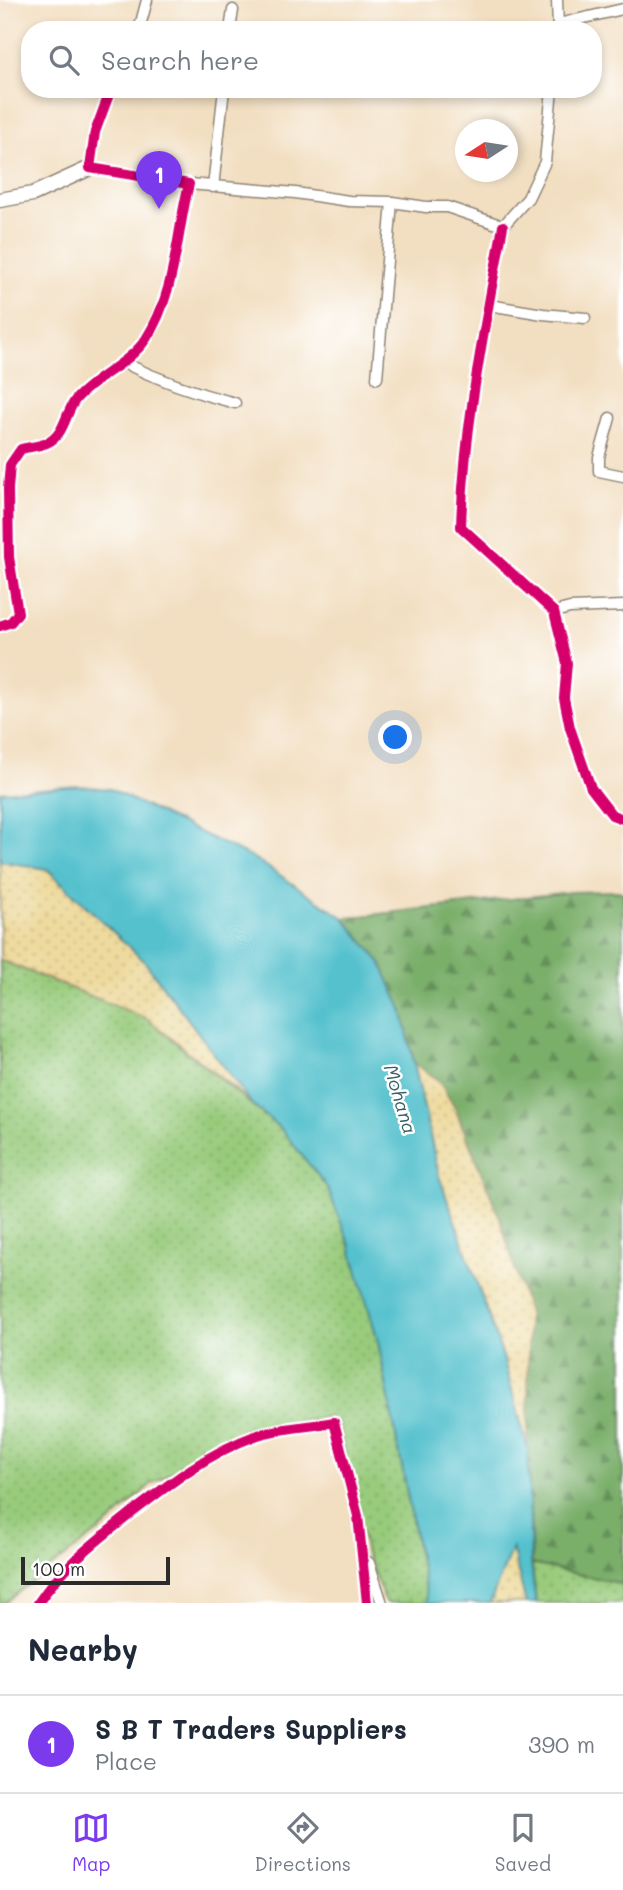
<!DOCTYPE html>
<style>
body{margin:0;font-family:Mali,sans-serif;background:#f2f2f3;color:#1f2937}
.compass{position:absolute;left:455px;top:119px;width:63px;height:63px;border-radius:50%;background:#fff;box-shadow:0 4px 10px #0003;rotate:258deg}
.scale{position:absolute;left:21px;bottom:18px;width:149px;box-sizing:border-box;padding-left:7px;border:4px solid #2b2b2b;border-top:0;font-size:19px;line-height:24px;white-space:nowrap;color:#2b2b2b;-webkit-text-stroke:5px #fff;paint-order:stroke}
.you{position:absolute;left:396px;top:738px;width:24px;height:24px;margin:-18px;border:5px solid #fff;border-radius:50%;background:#1a73e8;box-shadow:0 0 0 10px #1a73e833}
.badge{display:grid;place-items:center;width:46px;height:46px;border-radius:50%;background:#7c3aed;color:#fff;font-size:23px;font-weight:700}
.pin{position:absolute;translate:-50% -58px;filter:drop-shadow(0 2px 4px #0008)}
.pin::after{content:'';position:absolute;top:37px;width:24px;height:21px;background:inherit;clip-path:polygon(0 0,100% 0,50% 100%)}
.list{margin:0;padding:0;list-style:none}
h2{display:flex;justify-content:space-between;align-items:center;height:91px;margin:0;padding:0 28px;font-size:30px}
h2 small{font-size:23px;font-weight:400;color:#747a83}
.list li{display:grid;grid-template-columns:46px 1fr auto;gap:21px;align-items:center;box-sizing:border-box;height:98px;padding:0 28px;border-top:2px solid #e0e1e3}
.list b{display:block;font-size:26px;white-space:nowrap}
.list p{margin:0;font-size:23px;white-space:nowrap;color:#747a83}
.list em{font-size:23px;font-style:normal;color:#747a83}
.icon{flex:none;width:38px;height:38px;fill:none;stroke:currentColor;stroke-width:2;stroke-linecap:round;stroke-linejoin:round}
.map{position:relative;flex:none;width:623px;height:1603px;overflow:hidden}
.search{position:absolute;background:#fff;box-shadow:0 4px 10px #0003;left:21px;right:21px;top:21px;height:77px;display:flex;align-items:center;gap:18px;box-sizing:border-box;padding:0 24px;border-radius:28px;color:#747a83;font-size:26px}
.sheet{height:189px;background:#fff}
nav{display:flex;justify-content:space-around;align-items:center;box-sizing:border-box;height:98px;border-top:2px solid #e0e1e3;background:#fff;font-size:19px;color:#747a83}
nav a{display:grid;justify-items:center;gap:4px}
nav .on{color:#7c3aed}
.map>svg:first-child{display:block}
.grass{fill:url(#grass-dots);stroke:#627b53;stroke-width:2}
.forest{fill:url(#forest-firs);stroke:#526d4b;stroke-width:2}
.sand{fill:url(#sand-dots);stroke:#8c8264;stroke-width:2}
.water{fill:#54c1cd;stroke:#40767c;stroke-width:2}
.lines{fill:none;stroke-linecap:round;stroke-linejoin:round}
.minor-casing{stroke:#8e8476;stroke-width:13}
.major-casing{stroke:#8e8476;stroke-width:17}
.minor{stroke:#fff;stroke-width:10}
.major{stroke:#fff;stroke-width:14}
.cycleway-casing{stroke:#fff;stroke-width:15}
.cycleway{stroke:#d6006c;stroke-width:10}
.labels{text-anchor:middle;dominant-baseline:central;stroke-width:5;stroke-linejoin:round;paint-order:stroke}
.water-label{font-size:19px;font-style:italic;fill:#396064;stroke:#fff}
</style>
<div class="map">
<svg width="623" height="1603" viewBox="0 0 623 1603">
<defs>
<pattern id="grass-dots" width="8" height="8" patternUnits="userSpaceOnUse" patternTransform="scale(1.75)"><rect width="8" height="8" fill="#98cb7b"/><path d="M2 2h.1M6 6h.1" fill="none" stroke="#83ae6a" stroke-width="1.8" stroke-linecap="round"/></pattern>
<pattern id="forest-firs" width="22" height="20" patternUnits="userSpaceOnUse" patternTransform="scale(1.75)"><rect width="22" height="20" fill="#7aaf6b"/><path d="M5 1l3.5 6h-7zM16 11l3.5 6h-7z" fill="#648f58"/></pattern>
<pattern id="sand-dots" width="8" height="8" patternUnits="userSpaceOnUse" patternTransform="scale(1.75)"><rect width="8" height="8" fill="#eeda9e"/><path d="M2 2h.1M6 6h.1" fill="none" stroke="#cb8" stroke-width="1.8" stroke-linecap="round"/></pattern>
</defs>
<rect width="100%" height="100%" fill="#fff"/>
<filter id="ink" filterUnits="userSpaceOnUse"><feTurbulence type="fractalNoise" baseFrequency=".0143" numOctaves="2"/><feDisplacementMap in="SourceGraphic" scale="14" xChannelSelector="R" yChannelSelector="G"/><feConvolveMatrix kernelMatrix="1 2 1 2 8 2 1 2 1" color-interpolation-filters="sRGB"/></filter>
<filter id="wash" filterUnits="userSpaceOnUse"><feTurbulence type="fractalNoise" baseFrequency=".00686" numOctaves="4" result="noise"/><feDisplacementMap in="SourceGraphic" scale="28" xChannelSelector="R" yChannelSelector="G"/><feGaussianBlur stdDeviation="1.57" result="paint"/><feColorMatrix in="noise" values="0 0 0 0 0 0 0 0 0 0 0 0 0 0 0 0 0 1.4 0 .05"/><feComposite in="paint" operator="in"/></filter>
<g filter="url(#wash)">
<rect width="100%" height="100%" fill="#f2dec0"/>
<g class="grass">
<path d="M0,960L146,1018L282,1130L327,1187L349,1242L378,1341L428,1603H386L366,1554L338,1423L328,1416L267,1429L218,1446L151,1484L111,1522L4,1603H0Z"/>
<path d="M532,1564L623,1584V1603H536Z"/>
</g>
<path class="forest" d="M618,891L623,893V1584L532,1564L528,1450V1313L500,1218L455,1108L439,1081L414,1063L402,1009L381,963L344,918L571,892Z"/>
<g class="sand">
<path d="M0,861L47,869L144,961L253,1104L146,1018L0,960Z"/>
<path d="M414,1063L439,1081L455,1108L500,1218L528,1313V1450L503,1357L439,1176Z"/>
<path d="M513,1546L526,1603H490V1599Z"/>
</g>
<path class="water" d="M79,786L110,789L257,860L344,918L381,963L402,1009L439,1176L503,1357L528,1450L531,1563L536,1603H526L512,1548L490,1603H428L378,1341L349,1242L327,1187L282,1130L252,1104L144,961L47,869L0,861V792Z"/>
</g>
<g filter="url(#ink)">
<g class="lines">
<g class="minor-casing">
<g id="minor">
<path d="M557,0L558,29"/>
<path d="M558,24L623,9"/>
<path d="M139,30L147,0"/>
<path d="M230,30L233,10"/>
<path d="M189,184L295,193L349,201L392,202L426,207H447L503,226L528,198L545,162L552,89"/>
<path d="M213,187L224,89"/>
<path d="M503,226C485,326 464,425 461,527L554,612L567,663L564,698L570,728L591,788L612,815L623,819"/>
<path d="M489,305L543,314L585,318"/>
<path d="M122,362C159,380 195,393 235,403"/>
<path d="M377,378L392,202"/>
<path d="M610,418L599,457V471L623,476"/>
<path d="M554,612L570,608L623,606"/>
<path d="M0,626L11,622L18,613L9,557L8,489L10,465L21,449C29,447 40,446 47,443C65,435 65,413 76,399C96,376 129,364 146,339C176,293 176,235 189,184L90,168L95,132L111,89"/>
<path d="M366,1561L369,1563L382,1603"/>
<path d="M38,1603C63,1566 95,1542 129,1515C169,1484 208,1453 255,1436C276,1428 310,1427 334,1422L358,1516L367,1603"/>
</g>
</g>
<g class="major-casing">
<path id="major" d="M0,200L33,194L90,168"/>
</g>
<use href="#minor" class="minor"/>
<use href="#major" class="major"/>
<g class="cycleway-casing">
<g id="cycleway">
<path d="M503,226C485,326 464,425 461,527L554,612L567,663L564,698L570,728L591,788L612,815L623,819"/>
<path d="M0,626L11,622L18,613L9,557L8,489L10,465L21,449C29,447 40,446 47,443C65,435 65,413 76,399C96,376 129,364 146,339C176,293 176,235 189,184L90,168L95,132L111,89"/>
<path d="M38,1603C63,1566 95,1542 129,1515C169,1484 208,1453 255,1436C276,1428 310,1427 334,1422L358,1516L367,1603"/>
</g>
</g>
<use href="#cycleway" class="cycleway"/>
</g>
</g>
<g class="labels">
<g class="water-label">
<text transform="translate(401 1099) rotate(73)">Mohana</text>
</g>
</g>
</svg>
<svg class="compass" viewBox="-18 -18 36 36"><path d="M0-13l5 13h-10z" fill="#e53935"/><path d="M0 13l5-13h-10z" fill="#747a83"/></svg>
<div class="scale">100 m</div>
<div class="you"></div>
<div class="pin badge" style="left:159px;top:209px">1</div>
<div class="search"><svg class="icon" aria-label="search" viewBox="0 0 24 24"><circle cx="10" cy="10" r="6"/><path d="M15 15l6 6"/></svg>Search here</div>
</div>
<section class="sheet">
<h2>Nearby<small></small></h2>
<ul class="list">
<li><span class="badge">1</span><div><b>S B T Traders Suppliers</b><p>Place</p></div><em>390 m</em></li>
</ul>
</section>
<nav>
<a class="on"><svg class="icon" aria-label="map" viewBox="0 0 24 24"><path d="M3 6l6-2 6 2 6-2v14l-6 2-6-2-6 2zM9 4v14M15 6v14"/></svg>Map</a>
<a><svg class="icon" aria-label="directions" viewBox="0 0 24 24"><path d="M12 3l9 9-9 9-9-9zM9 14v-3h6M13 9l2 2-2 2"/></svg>Directions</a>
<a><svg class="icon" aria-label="saved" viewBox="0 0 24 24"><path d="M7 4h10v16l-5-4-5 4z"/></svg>Saved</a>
</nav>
